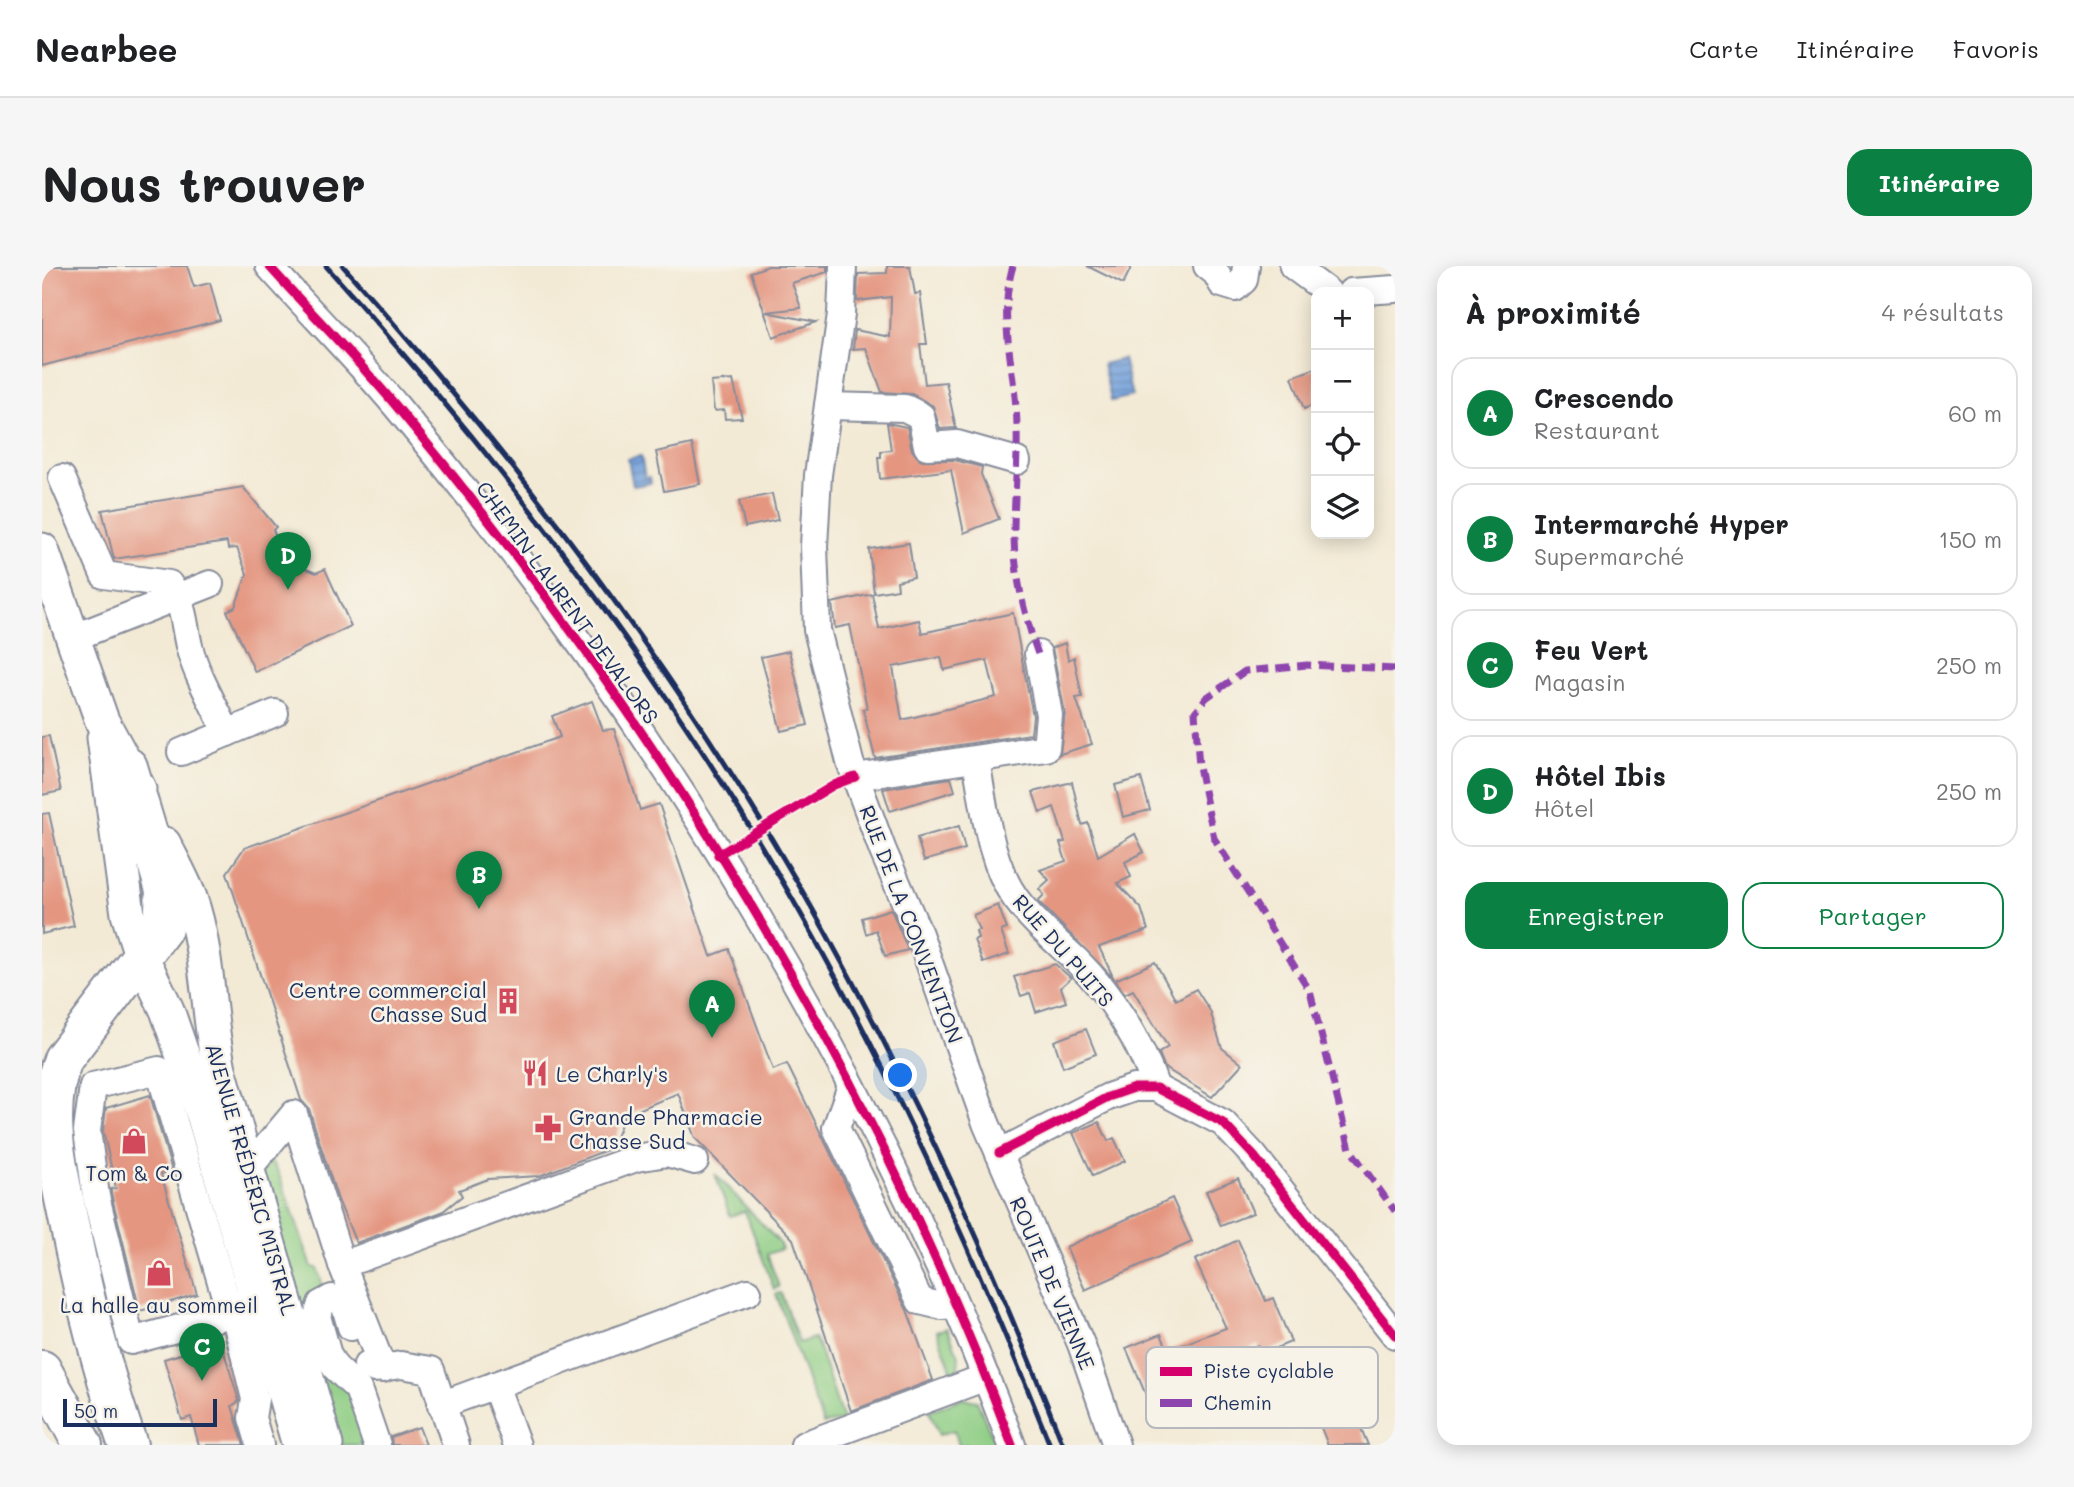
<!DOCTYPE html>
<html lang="fr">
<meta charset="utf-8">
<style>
body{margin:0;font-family:Mali,sans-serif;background:#f6f6f6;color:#202124}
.controls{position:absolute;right:21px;top:21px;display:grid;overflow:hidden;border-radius:14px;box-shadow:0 4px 18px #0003}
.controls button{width:63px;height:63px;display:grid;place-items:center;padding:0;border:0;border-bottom:2px solid #e0e0e0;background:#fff;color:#202124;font:35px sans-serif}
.scale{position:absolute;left:21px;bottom:18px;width:154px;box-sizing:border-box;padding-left:7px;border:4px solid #1b2f5e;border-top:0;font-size:19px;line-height:24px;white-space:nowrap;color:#1b2f5e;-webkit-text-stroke:5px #f7f3e8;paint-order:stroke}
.you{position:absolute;left:859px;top:810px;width:24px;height:24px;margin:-18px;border:5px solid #fff;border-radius:50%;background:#1a73e8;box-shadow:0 0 0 10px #1a73e833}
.badge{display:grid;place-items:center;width:46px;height:46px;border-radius:50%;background:#0b8043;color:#fff;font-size:23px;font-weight:700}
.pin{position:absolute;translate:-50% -58px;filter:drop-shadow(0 2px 4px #0008)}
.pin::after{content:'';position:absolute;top:37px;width:24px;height:21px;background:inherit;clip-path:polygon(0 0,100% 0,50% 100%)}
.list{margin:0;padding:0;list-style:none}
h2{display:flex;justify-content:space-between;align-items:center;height:91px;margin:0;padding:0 28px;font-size:30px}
h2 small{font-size:23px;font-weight:400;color:#757577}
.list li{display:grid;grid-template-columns:46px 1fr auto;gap:21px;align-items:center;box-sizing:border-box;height:112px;margin:0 14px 14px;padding:0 14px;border:2px solid #e0e0e0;border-radius:21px}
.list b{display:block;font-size:26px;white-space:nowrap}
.list p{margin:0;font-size:23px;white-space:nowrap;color:#757577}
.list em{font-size:23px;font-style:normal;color:#757577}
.actions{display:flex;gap:14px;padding:21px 28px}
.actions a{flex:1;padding:16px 0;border:2px solid #0b8043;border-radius:21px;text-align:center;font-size:24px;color:#0b8043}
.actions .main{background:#0b8043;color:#fff}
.icon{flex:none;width:38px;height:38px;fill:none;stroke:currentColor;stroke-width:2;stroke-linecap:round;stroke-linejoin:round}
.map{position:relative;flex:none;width:1353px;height:1179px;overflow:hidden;border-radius:21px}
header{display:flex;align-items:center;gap:42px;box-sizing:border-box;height:98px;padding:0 35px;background:#fff;border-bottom:2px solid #e0e0e0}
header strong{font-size:33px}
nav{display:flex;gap:38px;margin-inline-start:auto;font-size:24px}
.intro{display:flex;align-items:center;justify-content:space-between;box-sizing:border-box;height:168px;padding:0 42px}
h1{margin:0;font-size:49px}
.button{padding:18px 32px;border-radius:21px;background:#0b8043;color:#fff;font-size:24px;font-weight:700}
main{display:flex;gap:42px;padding:0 42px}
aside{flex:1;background:#fff;border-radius:21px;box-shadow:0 4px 18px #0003}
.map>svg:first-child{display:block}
.grass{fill:#8ecd84;stroke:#547e71;stroke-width:2}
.water{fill:url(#water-rules);stroke:#46689c;stroke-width:2}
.building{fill:#e49681;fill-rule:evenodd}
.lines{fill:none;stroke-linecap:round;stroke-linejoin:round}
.minor-casing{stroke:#878c9a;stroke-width:30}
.major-casing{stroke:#878c9a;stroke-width:37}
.highway-casing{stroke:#878c9a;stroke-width:42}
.minor{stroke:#fff;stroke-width:26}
.major{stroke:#fff;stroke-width:33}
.highway{stroke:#fff;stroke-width:38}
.rail{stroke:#1b2f5e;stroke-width:5}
.quiet{stroke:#8e44ad;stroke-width:7;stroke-dasharray:14 7;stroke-linecap:butt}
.cycleway-casing{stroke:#f7f3e8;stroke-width:13}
.cycleway{stroke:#d6006c;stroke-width:9}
.labels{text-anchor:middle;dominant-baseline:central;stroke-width:5;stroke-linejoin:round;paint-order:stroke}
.street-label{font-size:21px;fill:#1b2f5e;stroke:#f7f3e8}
.poi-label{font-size:21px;fill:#1b2f5e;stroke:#f7f3e8;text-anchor:start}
.key{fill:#f7f3e8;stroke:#b5b8bf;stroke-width:2}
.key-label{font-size:19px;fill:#1b2f5e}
</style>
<header>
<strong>Nearbee</strong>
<nav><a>Carte</a><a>Itinéraire</a><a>Favoris</a></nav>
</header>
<div class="intro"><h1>Nous trouver</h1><a class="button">Itinéraire</a></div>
<main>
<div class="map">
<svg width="1353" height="1179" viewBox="0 0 1353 1179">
<defs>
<pattern id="water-rules" width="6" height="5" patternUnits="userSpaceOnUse" patternTransform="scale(1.75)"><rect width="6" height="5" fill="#72a0da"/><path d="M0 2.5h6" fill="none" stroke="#5d83b4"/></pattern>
</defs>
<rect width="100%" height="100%" fill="#f7f3e8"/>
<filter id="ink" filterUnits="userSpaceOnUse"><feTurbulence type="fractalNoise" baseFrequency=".0143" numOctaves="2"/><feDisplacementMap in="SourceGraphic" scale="14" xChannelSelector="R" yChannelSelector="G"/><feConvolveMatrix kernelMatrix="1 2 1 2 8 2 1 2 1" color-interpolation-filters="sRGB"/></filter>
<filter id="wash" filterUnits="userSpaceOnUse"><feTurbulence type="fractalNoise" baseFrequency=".00686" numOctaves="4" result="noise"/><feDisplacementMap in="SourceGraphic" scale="28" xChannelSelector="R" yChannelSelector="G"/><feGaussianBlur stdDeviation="1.57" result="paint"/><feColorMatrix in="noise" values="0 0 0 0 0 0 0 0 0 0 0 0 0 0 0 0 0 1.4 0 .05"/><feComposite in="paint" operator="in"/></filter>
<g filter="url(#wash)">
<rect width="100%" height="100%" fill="#f3ead5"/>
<g class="grass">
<path d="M228,894L236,906L270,1001L275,1002L282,1023L276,1030L266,1033C256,1070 294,1094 308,1123C316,1141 322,1161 329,1179H298L219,909Z"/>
<path d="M673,908L736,975L740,983L725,988L737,1021L732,1023L703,945L688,950Z"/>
<path d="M739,1027L757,1077L772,1072L777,1082L801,1155L781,1158L734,1028Z"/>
<path d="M905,1062L917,1090L916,1103L920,1104L912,1111L895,1065Z"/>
<path d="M921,1132L935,1135L954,1179H917L912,1164L897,1169L887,1145Z"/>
</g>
<g class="water">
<path d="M1081,93L1090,130L1069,135L1061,98Z"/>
<path d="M599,190L603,212L608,211L609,217L591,220L586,193Z"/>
</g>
<g id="blocks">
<g class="building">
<path d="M0,0H145L152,21L168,17L178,54L0,100Z"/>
<path d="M726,0H785V6L750,17L759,42L724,46L774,56L731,71L709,6Z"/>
<path d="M845,0H868L873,28L878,27L885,78H878L883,118L904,116L914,162L898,163L891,140L870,128L840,126L824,82L811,83L813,64L848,71L849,31L815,35L816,8L845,7Z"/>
<path d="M1045,0H1090L1081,18Z"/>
<path d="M1274,102V138L1262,143L1250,111Z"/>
<path d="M691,114L700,152L683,153L682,144L672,145L669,116Z"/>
<path d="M845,157L865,161L870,184L878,194H913L940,201L939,208L957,253L922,267L909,204L838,213L836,191H839V185L849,184Z"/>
<path d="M650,178L658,218L622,225L614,186Z"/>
<path d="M201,221L234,261L231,264L245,295L274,307L283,303L309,360L213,406L185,345L193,341L205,308L195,282L186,283L185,276L72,293L60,244Z"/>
<path d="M730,228L736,254L703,261L697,235Z"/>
<path d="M867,277L872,311L855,315L856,323L832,327L827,283Z"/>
<path d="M830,328L837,363L877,354L880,367L971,347L991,450L989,468L833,492L821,443L825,442L808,359L793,362L790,337ZM899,391L902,404L945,394L954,431L860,454L851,401Z"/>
<path d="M1023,377L1026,394L1032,391L1040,431L1034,432L1050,478L1018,488L1023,447L1010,382Z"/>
<path d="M747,385L766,459L739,465L719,391Z"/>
<path d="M550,435L561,464L572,463L598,544L617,538L669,690L687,683L731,804L745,798L865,1044L891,1114L809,1145L751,973L653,872L636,827L582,850L570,882L497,910L446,913L417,924L420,930L400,946L314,977L296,934L267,843L259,834L185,607L202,582L518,471L510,450Z"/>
<path d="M7,470L19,525L0,529V471Z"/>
<path d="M909,512L913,525L848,545L841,523Z"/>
<path d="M1099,512L1108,544L1081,551L1073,519Z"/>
<path d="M1030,516L1040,559L1046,557L1056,590L1093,568L1102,586L1083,596L1089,611L1075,617L1099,642L1106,664L1057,681L1072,713L996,635L1002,629L997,623L1007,614L998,604L1024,595L1018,577L1023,576L1012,541L998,547L991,526Z"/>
<path d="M7,547L32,660L0,668V548Z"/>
<path d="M917,560L923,583L882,595L875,572Z"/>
<path d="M956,639L965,663L959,665L967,688L941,697L932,674L936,672L934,665L937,664L931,649Z"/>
<path d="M849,643L866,684L843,690L834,664L824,668L820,652Z"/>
<path d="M1113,696L1134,734L1154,723L1168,745L1180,782L1200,798L1170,831L1123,802L1117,787L1126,781L1091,724L1083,728L1073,714Z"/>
<path d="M1013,698L1029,712L1019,721L1024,736L994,746L988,727L979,730L972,711Z"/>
<path d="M1044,763L1054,788L1021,801L1012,775Z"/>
<path d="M108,829L130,905L119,908L155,1028L98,1045L69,927V923L74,922L61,865L64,842Z"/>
<path d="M1057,856L1066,875L1072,872L1083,895L1051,910L1031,867Z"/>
<path d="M1196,912L1211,947L1179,960L1164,925Z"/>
<path d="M1130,932L1150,976L1043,1024L1024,981Z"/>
<path d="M1196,974L1224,1035L1231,1032L1249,1076L1219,1088L1216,1079L1136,1110L1144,1127L1109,1141L1084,1082L1119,1068L1126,1084L1184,1062L1153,994Z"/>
<path d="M179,1076L197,1135L190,1140L202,1179H157L149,1151L140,1154L122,1093Z"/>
<path d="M1310,1141L1326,1179H1286L1276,1154Z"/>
<path d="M377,1161L384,1179H350L349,1171Z"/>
</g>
</g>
</g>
<g filter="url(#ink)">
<use href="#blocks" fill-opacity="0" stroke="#878c9a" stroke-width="2"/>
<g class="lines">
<g class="minor-casing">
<g id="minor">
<path d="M227,0C269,47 314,92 355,141C611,447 830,804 970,1179"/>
<path d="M801,0L799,48L776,209L772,280L775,364L808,496L841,585L877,668L944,857L1039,1078L1074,1179"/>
<path d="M1165,0L1174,7L1180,18L1193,22L1202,14L1204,0"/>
<path d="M1251,0L1286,26"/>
<path d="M1309,26L1353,23"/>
<path d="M786,140L863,142L879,150L885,180L915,178L975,195"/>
<path d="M20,212L62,309L127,318C143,341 141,354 147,380C154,409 173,440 185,467"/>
<path d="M33,371L168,318"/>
<path d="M139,486L233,447"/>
<path d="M934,495C943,541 946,594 974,633C992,657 1014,675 1035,695C1070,730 1098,775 1114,822"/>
<path d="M813,511L1004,482L1007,449L996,388"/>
<path d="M809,820L794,862L878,1035L899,1040L912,1039"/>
<path d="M957,887L1066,831L1092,822H1114L1181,857L1212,890L1353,1069"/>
<path d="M206,903L252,848L300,999"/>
<path d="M215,1041L89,1075L54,930L45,865L51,820L117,804L182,1026L192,1047L213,1133L210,1152L218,1179"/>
<path d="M309,1061L302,1037L290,1032L279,1038L275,1050L286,1089L293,1101L316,1123L335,1179"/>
<path d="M325,1099L333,1103L359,1099L389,1104L414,1179"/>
<path d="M341,1103L300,999L594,892L625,887L653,895"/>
<path d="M453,1119L475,1179"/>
<path d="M399,1139L706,1026"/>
<path d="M762,1179L944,1111"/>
</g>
</g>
<g class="major-casing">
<g id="major">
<path d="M0,284L60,455L97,523"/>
<path d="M62,472L86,648L100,692L125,744L161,848L257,1179"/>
<path d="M122,578C131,596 141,614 148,632C167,686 165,747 177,803L284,1179"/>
</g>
</g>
<g class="highway-casing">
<g id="highway">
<path d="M86,501L123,624L121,662L21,793C0,848 17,906 28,962C43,1036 61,1108 86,1179"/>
<path d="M0,1104L41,1179"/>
</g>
</g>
<use href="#minor" class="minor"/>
<use href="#major" class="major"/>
<use href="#highway" class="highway"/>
<g class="rail">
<path d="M284,0C446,180 595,373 720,581C834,771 926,973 1008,1179"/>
<path d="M301,0C461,178 608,370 731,575C846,767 940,971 1021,1179"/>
</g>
<g class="quiet">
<path d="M971,0C955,53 974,106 975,160C976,196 972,232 972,267C972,308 983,351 996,388"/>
<path d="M1353,403L1265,399L1203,405L1164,432L1153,446L1157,501L1172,572L1268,725L1308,883L1353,945"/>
</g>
<g class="cycleway-casing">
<g id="cycleway">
<path d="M227,0C269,47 314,92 355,141C611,447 830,804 970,1179"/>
<path d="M676,589L792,519L813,511"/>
<path d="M957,887L1066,831L1092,822H1114L1181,857L1212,890L1353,1069"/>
</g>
</g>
<use href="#cycleway" class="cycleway"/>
</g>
</g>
<defs>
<g id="building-bare" transform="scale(2.1)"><path d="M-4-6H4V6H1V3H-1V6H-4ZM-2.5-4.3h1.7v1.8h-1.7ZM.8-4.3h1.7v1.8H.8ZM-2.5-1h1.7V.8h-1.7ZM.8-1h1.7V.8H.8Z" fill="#d1495b" stroke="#f7f3e8" stroke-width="2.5" paint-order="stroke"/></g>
<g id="restaurant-bare" transform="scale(2.1)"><path d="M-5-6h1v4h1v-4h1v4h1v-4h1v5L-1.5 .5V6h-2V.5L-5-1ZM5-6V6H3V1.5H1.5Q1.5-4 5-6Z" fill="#d1495b" stroke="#f7f3e8" stroke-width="2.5" paint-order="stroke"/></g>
<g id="pharmacy-bare" transform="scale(2.1)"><path d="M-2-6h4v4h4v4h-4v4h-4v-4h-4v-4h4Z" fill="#d1495b" stroke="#f7f3e8" stroke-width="2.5" paint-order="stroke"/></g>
<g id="shop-bare" transform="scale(2.1)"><path d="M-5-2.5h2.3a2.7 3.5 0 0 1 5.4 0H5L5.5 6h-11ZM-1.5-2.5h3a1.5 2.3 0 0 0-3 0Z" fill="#d1495b" stroke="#f7f3e8" stroke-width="2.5" paint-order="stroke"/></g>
</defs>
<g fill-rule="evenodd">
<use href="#building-bare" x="466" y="735"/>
<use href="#restaurant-bare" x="493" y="807"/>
<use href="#pharmacy-bare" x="506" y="862"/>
<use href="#shop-bare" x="92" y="875"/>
<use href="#shop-bare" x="117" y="1007"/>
</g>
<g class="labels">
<g class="street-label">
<text transform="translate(526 336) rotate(54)">CHEMIN LAURENT DEVALORS</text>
<text transform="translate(870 658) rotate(69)">RUE DE LA CONVENTION</text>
<text transform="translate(1022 684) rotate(49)">RUE DU PUITS</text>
<text transform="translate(210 913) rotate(74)">AVENUE FRÉDÉRIC MISTRAL</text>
<text transform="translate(1011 1017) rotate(67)">ROUTE DE VIENNE</text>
</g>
<g class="poi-label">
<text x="445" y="723" text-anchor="end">Centre commercial<tspan x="445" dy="24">Chasse Sud</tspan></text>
<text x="514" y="807">Le Charly's</text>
<text x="527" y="850">Grande Pharmacie<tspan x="527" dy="24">Chasse Sud</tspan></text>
<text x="92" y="906" text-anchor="middle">Tom &amp; Co</text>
<text x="117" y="1038" text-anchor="middle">La halle au sommeil</text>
</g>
</g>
<rect x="1104" y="1081" width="232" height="81" rx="10" class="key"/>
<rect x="1118" y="1101" width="32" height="9" fill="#d6006c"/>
<rect x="1118" y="1133" width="32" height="8" fill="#8e44ad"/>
<g class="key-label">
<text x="1162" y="1112">Piste cyclable</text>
<text x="1162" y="1144">Chemin</text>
</g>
</svg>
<div class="controls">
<button>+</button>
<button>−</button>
<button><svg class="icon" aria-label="locate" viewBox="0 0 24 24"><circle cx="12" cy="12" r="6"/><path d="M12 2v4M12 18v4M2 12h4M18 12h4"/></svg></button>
<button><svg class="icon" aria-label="layers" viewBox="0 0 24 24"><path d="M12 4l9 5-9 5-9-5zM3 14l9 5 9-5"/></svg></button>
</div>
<div class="scale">50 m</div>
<div class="you"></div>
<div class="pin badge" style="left:670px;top:772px">A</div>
<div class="pin badge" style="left:437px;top:643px">B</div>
<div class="pin badge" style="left:160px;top:1115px">C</div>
<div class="pin badge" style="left:246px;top:324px">D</div>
</div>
<aside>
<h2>À proximité<small>4 résultats</small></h2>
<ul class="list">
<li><span class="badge">A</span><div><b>Crescendo</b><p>Restaurant</p></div><em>60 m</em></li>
<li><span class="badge">B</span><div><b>Intermarché Hyper</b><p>Supermarché</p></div><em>150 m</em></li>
<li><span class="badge">C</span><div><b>Feu Vert</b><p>Magasin</p></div><em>250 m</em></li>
<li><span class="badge">D</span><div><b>Hôtel Ibis</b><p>Hôtel</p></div><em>250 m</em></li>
</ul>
<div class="actions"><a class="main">Enregistrer</a><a>Partager</a></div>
</aside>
</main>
